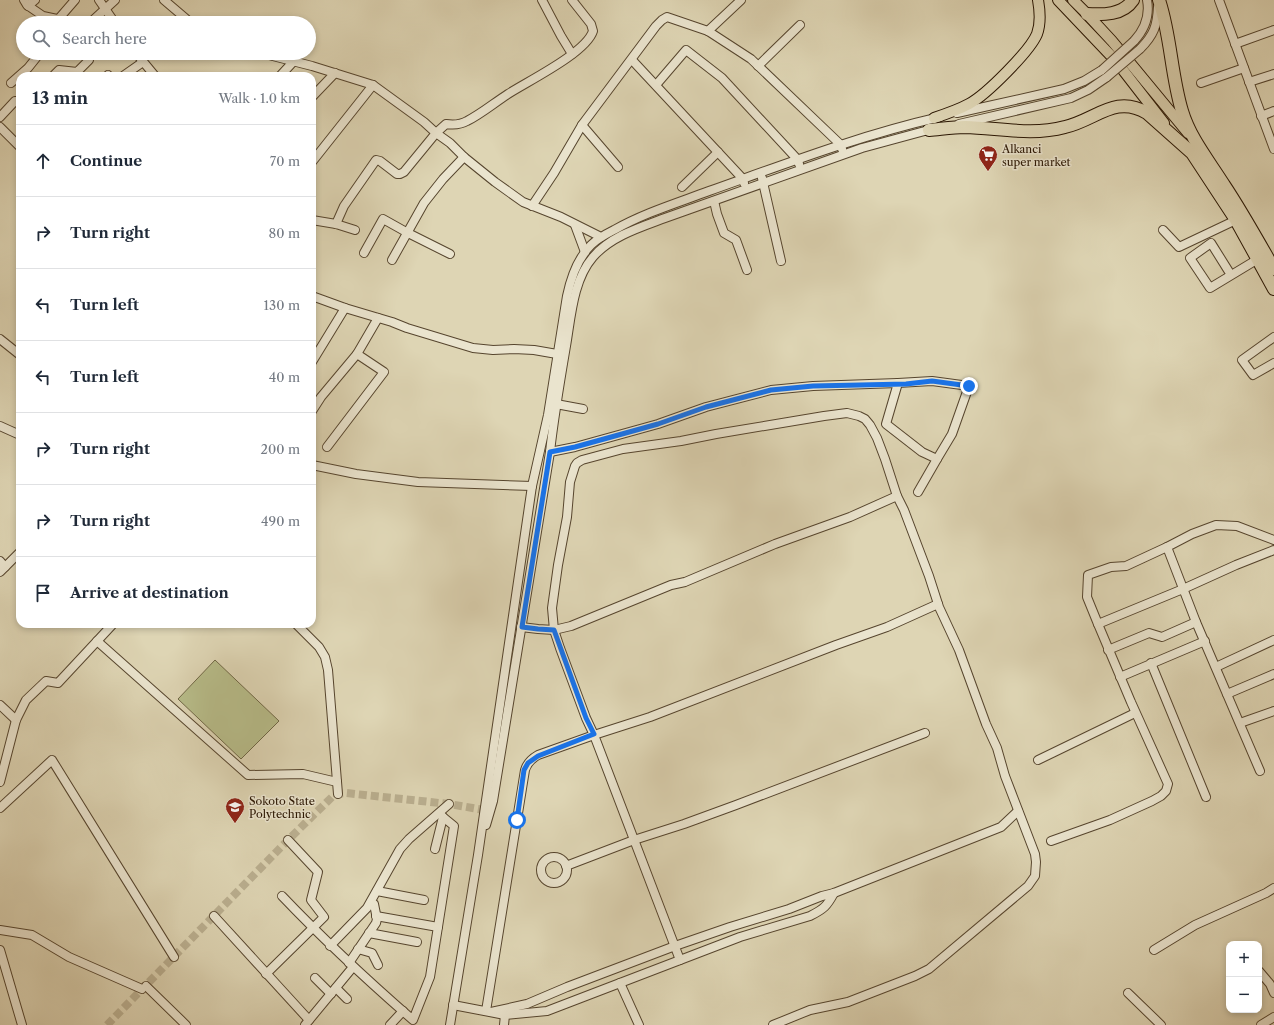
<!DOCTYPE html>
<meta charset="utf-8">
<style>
body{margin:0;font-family:"Libre Caslon Text",serif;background:#f2f2f3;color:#1f2937}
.controls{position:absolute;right:12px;bottom:12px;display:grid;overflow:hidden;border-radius:8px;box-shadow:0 2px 6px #0003}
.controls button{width:36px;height:36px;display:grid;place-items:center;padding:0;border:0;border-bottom:1px solid #e0e1e3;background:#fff;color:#1f2937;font:20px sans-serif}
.stop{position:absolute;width:12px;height:12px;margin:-9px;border:3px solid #1a73e8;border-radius:50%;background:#fff}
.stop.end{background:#1a73e8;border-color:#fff;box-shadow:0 1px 4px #0008}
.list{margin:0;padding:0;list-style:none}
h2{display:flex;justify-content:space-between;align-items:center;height:52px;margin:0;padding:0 16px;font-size:17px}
h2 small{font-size:13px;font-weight:400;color:#747a83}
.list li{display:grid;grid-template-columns:26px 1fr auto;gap:12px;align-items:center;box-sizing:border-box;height:72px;padding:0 16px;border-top:1px solid #e0e1e3}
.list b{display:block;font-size:15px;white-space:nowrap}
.list em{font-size:13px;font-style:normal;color:#747a83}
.icon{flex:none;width:22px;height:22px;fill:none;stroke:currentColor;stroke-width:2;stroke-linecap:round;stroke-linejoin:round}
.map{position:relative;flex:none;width:1274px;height:1025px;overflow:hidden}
.search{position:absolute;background:#fff;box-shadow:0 2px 6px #0003;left:16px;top:16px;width:300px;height:44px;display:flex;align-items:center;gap:10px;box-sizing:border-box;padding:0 14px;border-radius:22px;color:#747a83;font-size:15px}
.panel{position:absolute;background:#fff;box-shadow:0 2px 6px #0003;left:16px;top:72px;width:300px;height:556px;border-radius:12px}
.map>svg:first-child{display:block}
.green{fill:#b7bc89;stroke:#706846}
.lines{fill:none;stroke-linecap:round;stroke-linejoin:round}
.minor-tunnel{stroke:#baaf90;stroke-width:8;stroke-dasharray:8 4;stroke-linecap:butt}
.minor-casing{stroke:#56452e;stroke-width:10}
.major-casing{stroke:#291502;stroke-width:12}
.highway-casing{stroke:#291502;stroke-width:14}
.minor{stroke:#eae4ce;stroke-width:8}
.major{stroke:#ded5b4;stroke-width:10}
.highway{stroke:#ded5b4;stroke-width:12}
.minor-bridge-casing{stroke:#56452e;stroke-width:10;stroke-linecap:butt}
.minor-bridge{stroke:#eae4ce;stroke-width:8}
.route{stroke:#1a73e8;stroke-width:5}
.labels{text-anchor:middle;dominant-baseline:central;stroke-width:3;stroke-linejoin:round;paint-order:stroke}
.poi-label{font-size:11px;fill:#291502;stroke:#eae4ce;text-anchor:start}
</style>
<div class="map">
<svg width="1274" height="1025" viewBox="0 0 1274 1025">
<rect width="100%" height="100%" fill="#ded5b4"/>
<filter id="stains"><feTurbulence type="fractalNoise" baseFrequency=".005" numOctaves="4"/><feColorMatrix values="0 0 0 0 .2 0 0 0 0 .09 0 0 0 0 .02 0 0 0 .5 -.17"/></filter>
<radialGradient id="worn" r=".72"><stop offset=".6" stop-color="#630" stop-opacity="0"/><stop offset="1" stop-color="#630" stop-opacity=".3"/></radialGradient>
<path class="green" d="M215,660L279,721L241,759L178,699Z"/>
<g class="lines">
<path class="minor-tunnel" d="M107,1025L288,840L332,797L338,794L346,793L449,804L484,810"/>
<g class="minor-casing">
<g id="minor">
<path d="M24,0L27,5L43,16L57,19"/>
<path d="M99,0L115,23"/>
<path d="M164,0L191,23"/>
<path d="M542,0L561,36L572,54"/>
<path d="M1219,0L1274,149"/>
<path d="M28,6L35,0"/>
<path d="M55,23L75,0"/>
<path d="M90,23L115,0"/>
<path d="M708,31L741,0"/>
<path d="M1134,41C1145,29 1150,16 1147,0"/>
<path d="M1235,44L1274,30"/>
<path d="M1140,49C1154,35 1157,26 1158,7"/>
<path d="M136,53L155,76"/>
<path d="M261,53L312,66L373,85L424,122L436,133L450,143L464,157L495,182L523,202L561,217L601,237"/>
<path d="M632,60L743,179L744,183"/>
<path d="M758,66L800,25"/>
<path d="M53,76L59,70L77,72L89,60V53"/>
<path d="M107,76L108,75L109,76"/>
<path d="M123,76L143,62"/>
<path d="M280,76L293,62"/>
<path d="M1249,82L1274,74"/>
<path d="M11,83L28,68L40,53"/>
<path d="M1201,83L1244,68"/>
<path d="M656,85L686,50L722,78L798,160L799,164"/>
<path d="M312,97L335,73"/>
<path d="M957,113L1064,89L1084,81L1102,70"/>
<path d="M1261,116L1274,111"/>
<path d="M0,117L15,101L20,102"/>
<path d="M959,124L1071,98L1088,90L1107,77"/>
<path d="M582,125L618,167"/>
<path d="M0,127L20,147"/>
<path d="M312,162L373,85"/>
<path d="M762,178L781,261"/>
<path d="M682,187L718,152"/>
<path d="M714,201L717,214L724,233L736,240L747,270"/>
<path d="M532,206L554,173L582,125L656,26L662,20L667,17L708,31L751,59L841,145L842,149"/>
<path d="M312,220L336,224L355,230"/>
<path d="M336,224L344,206L376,160L380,161L397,174H400L404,172L436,133L446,124C453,125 460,125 467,121C481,114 494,103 508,94C528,81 586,53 593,31L591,24L572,0"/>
<path d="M575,225L585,252"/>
<path d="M1163,230L1179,247L1236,220"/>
<path d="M364,253L383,219L408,233L450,254"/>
<path d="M392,260L424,203L443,179L464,157"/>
<path d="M1231,275L1211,243L1190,258L1210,288L1258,259"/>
<path d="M312,296L345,308L392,322L407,328L473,348L493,350L514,349L534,350L557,354"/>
<path d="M1274,337L1242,360L1253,375L1274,363"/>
<path d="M0,339L20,355"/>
<path d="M312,362L345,308"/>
<path d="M898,383L932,381L969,386L952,434L937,459"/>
<path d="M556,404L583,409"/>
<path d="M312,411L321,397L357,354L378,318"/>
<path d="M0,426L20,435"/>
<path d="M327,447L384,372L357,354"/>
<path d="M550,452L575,447L622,434L658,424L706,407L771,390L813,386L898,383L886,424L922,452L937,459L918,492"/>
<path d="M312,465L356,474L418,482L532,486"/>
<path d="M0,561L5,567L0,572"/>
<path d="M5,567L20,552"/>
<path d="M296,624L319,647L325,657L328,670L338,794"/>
<path d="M1098,624L1087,597L1088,575L1111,567L1126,566L1167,547"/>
<path d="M521,627L538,629L554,630L571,626L671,585L685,582L775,544L850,517L897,496"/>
<path d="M97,641L248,775L303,774L337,782"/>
<path d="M1108,650L1149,633L1162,637L1196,622"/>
<path d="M1151,663L1206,797"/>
<path d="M1216,667L1274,640"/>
<path d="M1120,677L1205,641"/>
<path d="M1227,694L1274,674"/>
<path d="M0,705L16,720"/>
<path d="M1240,723L1274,711"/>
<path d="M1038,760L1135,713"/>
<path d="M1260,771L1196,622L1167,547L1192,534L1216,525L1237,526L1274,540"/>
<path d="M0,782L16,720L26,700L46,681L58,683L113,624"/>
<path d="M0,808L52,760L174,957"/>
<path d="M486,825L493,801L550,452C554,416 560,381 566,346C571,317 573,280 593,257C611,236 641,227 665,218L862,148L932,129"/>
<path d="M1051,841L1110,820L1152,801L1161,796L1166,791L1168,784L1131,702L1098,624L1183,589L1236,565L1274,550"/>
<path d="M435,849L443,817L440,814"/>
<circle cx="554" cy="870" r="13"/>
<path d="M566,866L634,840L684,824L736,805L925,733"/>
<path d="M377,891L424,900"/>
<path d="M282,896C323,939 367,980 413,1020L430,977L454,826L443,817"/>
<path d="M214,916L309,1020"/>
<path d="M376,916L438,927"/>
<path d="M0,930L32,935L69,957L142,989"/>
<path d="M369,933L417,942"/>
<path d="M330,946L367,908L400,849L409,839L449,804"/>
<path d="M358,949L372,953L378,965"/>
<path d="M0,950L22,1025"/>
<path d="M1154,950L1195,925L1266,893L1274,888"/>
<path d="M680,960L594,735L586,718L560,648L554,630L552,608L558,565L567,517L570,482L575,466L577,463L582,460L623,449L681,441L716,434L824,416L847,413L859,416L865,419L870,425L877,438L885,459L897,496L904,510L929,576L939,607L959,650L986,724L997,748L1005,776L1035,854L1036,862L1035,876L1028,886L929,969L915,976L848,1002L810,1010L773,1025"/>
<path d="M349,963L376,923L377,919L374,904L371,902"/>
<path d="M1259,971L1270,984L1274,993"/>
<path d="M266,974L324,917L311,900L318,872L288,840"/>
<path d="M315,978L331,994"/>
<path d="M620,983L639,1025"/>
<path d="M146,986L186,1025"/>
<path d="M336,988L347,999"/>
<path d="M1128,993L1161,1025"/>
<path d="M453,1005L505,1015L547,1011L740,937L810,916C824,909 827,906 834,893"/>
<path d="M486,1011L525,770C527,763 531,759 538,755L594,735L650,717L836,645L887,627L938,604"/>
<path d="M491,1012L527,1004L567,987L675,946L730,927L789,909L822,896L834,893L1001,827L1018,811"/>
<path d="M305,1025L353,967"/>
<path d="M390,1025L403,1011"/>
<path d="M450,1025L478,855L532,486L548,415L567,296C571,277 577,259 591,245C598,238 606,234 614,230C644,213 677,203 709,191C785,164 861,135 940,117"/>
<path d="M504,1025L505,1015"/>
<path d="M1261,1025L1274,1017"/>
</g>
</g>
<g class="major-casing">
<g id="major">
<path d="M1058,0L1116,61L1164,123"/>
<path d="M1073,0L1087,14L1112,41L1188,133"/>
<path d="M934,118C946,114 958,110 969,104C986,95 1030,51 1037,34C1041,23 1040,11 1038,0"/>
</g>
</g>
<g class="highway-casing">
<g id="highway">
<path d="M1159,0C1171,36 1171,75 1182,111C1190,138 1209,161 1224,185C1242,212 1258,241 1274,269"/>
<path d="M1087,14C1103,15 1123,15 1133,0"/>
<path d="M929,130C941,129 953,127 965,127C999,128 1032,136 1065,127C1096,120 1115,94 1147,113L1192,153L1236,220L1274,289"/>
</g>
</g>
<use href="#minor" class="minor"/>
<use href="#major" class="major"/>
<use href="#highway" class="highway"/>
<g class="minor-bridge-casing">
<g id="minor-bridge">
<path d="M1102,70L1134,41"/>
<path d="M1107,77L1140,49"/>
</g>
</g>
<use href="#minor-bridge" class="minor-bridge"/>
</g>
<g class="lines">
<path class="route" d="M517,820L524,770L528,763L538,756L594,734L586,718L554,630L538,629L522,627L550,452L575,447L622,434L658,424L706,407L771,390L813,386L906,384L932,381L969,386"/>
</g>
<defs>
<g id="supermarket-pin" transform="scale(1)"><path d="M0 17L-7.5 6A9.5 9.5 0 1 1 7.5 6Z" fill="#8f2418" stroke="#eae4ce"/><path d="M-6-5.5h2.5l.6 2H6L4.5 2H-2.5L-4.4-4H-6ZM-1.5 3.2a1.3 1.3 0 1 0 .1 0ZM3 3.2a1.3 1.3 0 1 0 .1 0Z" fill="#fff"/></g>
<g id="university-pin" transform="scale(1)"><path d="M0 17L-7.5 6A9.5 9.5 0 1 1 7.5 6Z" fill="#8f2418" stroke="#eae4ce"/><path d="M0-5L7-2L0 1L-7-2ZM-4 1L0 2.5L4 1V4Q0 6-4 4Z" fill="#fff"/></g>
</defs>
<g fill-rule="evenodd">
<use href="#supermarket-pin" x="988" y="155"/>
<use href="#university-pin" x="235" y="807"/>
</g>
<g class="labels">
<g class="poi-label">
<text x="1002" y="149">Alkanci<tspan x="1002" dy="13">super market</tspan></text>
<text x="249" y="801">Sokoto State<tspan x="249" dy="13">Polytechnic</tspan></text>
</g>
</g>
<rect width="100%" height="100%" filter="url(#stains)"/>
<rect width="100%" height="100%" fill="url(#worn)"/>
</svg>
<div class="controls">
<button>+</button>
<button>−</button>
</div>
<div class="stop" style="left:517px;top:820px"></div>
<div class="stop end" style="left:969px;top:386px"></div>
<div class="search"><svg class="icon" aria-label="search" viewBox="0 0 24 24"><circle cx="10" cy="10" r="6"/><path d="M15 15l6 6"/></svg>Search here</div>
<section class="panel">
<h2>13 min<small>Walk · 1.0 km</small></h2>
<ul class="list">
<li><svg class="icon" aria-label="ahead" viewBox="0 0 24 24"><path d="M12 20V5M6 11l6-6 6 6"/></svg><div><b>Continue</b></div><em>70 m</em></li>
<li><svg class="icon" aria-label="right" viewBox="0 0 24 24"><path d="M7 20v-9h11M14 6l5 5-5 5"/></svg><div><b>Turn right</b></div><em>80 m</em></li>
<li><svg class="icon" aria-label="left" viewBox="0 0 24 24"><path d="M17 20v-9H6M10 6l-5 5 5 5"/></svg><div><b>Turn left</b></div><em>130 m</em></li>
<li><svg class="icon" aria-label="left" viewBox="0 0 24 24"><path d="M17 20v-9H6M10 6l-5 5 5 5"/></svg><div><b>Turn left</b></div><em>40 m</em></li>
<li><svg class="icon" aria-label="right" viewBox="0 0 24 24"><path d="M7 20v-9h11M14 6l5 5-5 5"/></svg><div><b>Turn right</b></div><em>200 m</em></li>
<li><svg class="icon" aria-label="right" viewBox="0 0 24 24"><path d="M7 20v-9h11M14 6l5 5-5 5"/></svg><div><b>Turn right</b></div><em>490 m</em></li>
<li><svg class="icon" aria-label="arrive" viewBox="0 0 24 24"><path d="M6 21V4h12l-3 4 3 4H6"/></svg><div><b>Arrive at destination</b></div></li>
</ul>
</section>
</div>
